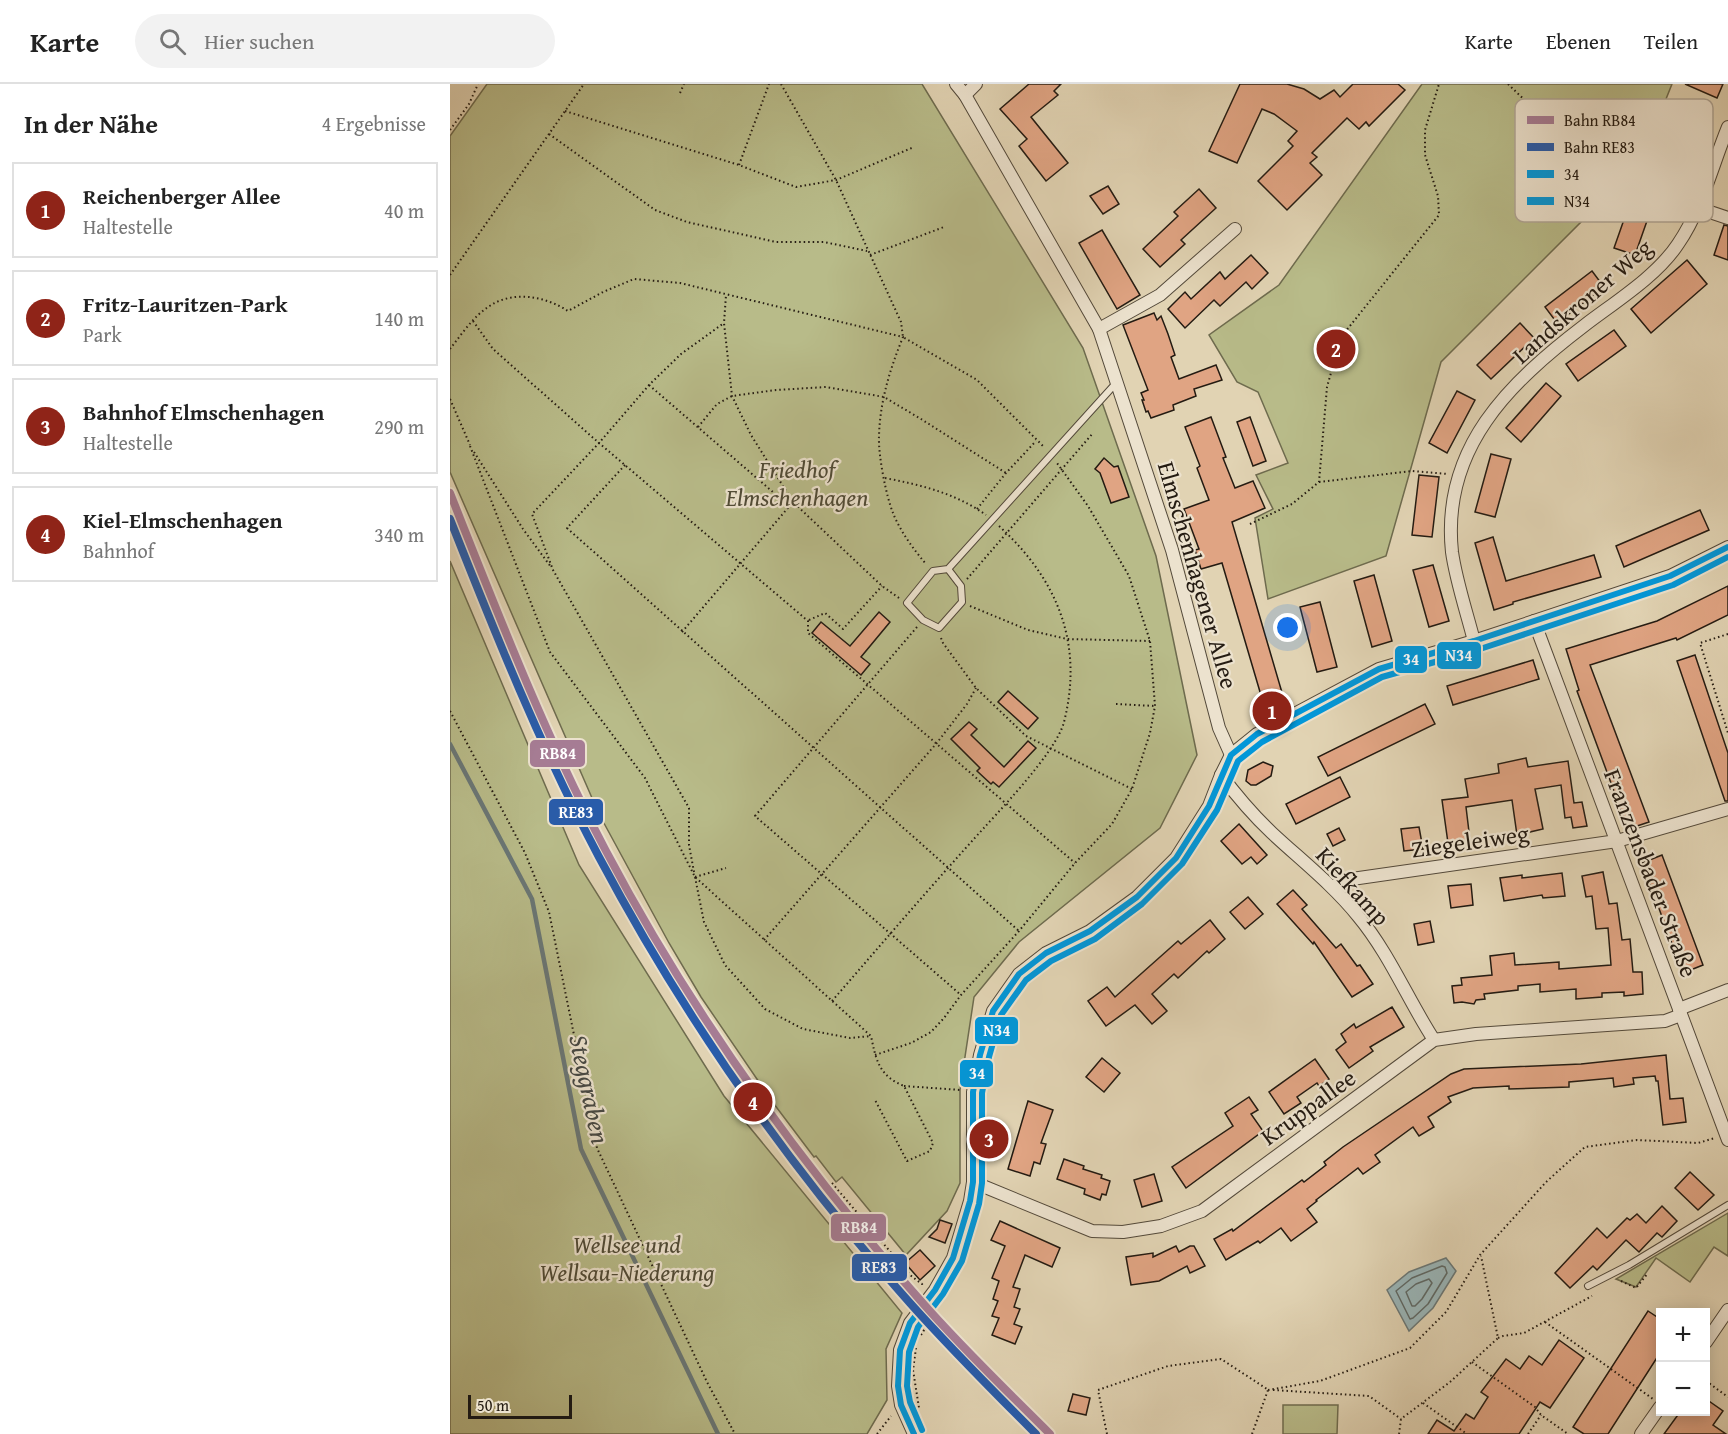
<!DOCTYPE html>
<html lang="de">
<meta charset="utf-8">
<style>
body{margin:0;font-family:"Gentium Book Plus",serif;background:#f2f2f2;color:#222}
.controls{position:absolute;right:18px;bottom:18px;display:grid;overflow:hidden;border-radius:0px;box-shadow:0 3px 15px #0003}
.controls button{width:54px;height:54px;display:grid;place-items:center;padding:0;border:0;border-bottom:2px solid #e0e0e0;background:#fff;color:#222;font:30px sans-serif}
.scale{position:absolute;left:18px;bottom:15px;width:104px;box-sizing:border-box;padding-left:6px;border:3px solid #241b12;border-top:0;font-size:16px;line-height:21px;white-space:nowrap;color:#241b12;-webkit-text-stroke:4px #ece2ce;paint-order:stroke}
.you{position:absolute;left:838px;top:544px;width:21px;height:21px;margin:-15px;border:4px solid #fff;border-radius:50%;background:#1a73e8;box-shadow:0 0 0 9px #1a73e833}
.badge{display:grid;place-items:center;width:39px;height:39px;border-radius:50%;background:#8f2418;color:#fff;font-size:20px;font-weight:700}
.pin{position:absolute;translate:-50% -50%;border:3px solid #fff;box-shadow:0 2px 6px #0006}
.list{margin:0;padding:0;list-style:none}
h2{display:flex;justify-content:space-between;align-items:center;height:78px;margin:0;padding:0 24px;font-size:26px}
h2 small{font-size:20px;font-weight:400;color:#767676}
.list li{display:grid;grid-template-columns:39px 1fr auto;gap:18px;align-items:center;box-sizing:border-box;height:96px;margin:0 12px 12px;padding:0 12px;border:2px solid #e0e0e0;border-radius:0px}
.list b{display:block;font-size:22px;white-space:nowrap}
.list p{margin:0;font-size:20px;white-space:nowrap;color:#767676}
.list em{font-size:20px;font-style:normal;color:#767676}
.icon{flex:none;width:33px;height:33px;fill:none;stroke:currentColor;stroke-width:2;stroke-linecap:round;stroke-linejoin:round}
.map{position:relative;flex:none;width:1278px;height:1350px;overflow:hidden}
header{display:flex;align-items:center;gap:36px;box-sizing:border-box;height:84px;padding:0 30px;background:#fff;border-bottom:2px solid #e0e0e0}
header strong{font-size:28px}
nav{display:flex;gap:33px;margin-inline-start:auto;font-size:21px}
.search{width:420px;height:54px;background:#f2f2f2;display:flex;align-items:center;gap:15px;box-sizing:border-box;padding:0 21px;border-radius:33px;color:#767676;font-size:22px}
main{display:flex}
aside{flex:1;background:#fff}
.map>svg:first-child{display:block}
.green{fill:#b8bb89;stroke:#6e6b4e;stroke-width:1.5}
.water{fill:#99b5b8;stroke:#6a7776;stroke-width:1.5}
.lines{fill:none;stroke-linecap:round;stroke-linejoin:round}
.shore{stroke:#5e6865;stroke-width:1.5}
.stream{stroke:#6a7776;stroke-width:4.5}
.building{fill:#e0a483;stroke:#241b12;stroke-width:1.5}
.lane-casing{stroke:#53493a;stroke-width:8}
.street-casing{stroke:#53493a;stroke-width:14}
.path{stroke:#241b12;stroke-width:2;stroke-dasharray:1.5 3;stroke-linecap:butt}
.lane{stroke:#ece2ce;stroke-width:6}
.street{stroke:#ece2ce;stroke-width:12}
.bus-1-casing{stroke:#ece2ce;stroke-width:10}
.bus-2-casing{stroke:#ece2ce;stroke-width:10}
.bus-1{stroke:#0297d9;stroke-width:6}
.bus-2{stroke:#0297d9;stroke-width:6}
.rail-1-casing{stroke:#ece2ce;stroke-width:12}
.rail-2-casing{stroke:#ece2ce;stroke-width:12}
.rail-1{stroke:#a67c94;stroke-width:8}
.rail-2{stroke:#295caa;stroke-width:8}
.labels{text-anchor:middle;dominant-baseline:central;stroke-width:4.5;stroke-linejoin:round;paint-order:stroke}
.street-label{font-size:24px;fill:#241b12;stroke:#ece2ce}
.park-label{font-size:24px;font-style:italic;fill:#504b36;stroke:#ece2ce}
.water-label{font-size:26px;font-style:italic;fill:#474944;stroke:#ece2ce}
.key{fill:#ece2ce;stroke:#b0a696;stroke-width:1.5}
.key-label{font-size:16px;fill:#241b12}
.line-badge{stroke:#ece2ce;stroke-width:2}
.badge-label{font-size:16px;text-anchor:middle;font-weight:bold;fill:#fff}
</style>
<header>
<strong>Karte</strong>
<div class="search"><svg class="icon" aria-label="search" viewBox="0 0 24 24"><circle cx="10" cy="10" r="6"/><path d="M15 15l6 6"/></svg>Hier suchen</div>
<nav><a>Karte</a><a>Ebenen</a><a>Teilen</a></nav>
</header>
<main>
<aside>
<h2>In der Nähe<small>4 Ergebnisse</small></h2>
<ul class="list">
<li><span class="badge">1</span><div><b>Reichenberger Allee</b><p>Haltestelle</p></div><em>40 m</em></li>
<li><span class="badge">2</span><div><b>Fritz-Lauritzen-Park</b><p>Park</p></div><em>140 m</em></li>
<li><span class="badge">3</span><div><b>Bahnhof Elmschenhagen</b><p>Haltestelle</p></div><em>290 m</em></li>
<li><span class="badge">4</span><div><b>Kiel-Elmschenhagen</b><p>Bahnhof</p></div><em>340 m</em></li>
</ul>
</aside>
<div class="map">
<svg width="1278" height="1350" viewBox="0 0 1278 1350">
<rect width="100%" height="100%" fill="#e1d3b3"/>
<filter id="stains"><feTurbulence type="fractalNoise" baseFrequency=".00333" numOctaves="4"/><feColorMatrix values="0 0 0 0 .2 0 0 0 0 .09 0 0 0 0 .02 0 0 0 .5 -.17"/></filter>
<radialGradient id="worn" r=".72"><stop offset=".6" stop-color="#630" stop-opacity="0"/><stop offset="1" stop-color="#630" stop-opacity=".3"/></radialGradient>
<g class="green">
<path d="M37,0H472L633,264L706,472L747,671L710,744L569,858L524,913L510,1006V1099L497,1127L456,1171L392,1093L386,1098L366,1072L364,1073L324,1020L251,913L219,859L149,730L0,388V52Z"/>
<path d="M972,0H1222L1198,60L1169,49L1158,74L1138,131L991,278L936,472L818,515L805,434L823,425L806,391L838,379L808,308L787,298L759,251L829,201Z"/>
<path d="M0,477L129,781L274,1012L452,1229L436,1265L437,1316L417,1350H0Z"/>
<path d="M1278,1129V1172L1264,1163L1240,1198L1206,1174L1186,1203L1166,1195Z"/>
<path d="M833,1321H888L887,1350H833Z"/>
</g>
<path class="water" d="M996,1174L1006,1187L983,1224L959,1247L937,1206L959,1188Z"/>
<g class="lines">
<g class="shore">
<path d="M992,1182L995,1183L997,1189L978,1220L963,1234L960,1235L946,1207L962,1194Z"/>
<path d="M979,1195L982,1199L972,1215L965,1222H962L956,1208L966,1200Z"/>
</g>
<path class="stream" d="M0,660L82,815L131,1065L268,1350"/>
</g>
<g class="building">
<path d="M579,0H611L604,7L608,11L581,33L618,79L596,97L569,62L577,55L550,25Z"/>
<path d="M790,0H837L854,5L870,15L884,6L890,13L903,0H948L955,6L919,42L916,38L909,45L897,34L862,69L867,73L860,79L872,91L837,126L808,97L843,62L838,57L847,47L824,30L812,25L787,79L759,67Z"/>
<path d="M1235,0H1273L1267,14Z"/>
<path d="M1196,73L1217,80L1185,171L1164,164Z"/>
<path d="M658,102L669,120L653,130L640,112Z"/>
<path d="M749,105L766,124L731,156L735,160L710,183L693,165L728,132L724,128Z"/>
<path d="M1274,141L1278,142V176L1264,171Z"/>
<path d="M652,146L690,211L667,225L629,159Z"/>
<path d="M801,171L818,189L802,205L796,198L770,222L764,216L735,244L718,225L735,208L741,215L770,188L775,195Z"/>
<path d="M1237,176L1257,200L1201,249L1181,225Z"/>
<path d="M1142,187L1154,203L1107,239L1095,223Z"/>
<path d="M704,229L707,236L711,232L718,250L725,271L721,273L729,295L766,281L772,296L744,305L746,312L723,321L724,326L701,334L698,327L696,328L692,316H694L691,309L698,306L673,241Z"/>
<path d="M1070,239L1084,254L1041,295L1027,281Z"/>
<path d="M1164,246L1176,262L1128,297L1116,280Z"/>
<path d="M1096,299L1111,312L1071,358L1056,344Z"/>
<path d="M1007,307L1025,316L997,369L979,359Z"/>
<path d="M761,333L776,373L773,374L785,404L803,397L815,424L782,438L833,612L813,618L772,479L751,485L745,466L749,465L734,425L759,416L747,384L750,382L735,343Z"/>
<path d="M800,333L816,377L803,382L787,338Z"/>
<path d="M1041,370L1061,375L1045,433L1025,428Z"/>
<path d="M654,374L664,383L668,382L679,413L661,419L650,389L645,385Z"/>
<path d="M969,391L989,393L982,453L962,451Z"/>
<path d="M1250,426L1259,446L1174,483L1166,462Z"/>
<path d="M1043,453L1056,497L1144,471L1151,493L1063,518V520L1044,526L1025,459Z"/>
<path d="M983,481L999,537L979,543L963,486Z"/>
<path d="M924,491L942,557L922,563L904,497Z"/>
<path d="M1278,502V531L1227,556L1226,554L1140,581L1199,738L1178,745L1127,607L1129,606L1116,565L1207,537Z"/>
<path d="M870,518L887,583L867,588L850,523Z"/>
<path d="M429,528L440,538L411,573L420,580L411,591L362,549L371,538L400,562Z"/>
<path d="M1245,571L1278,669V717H1275L1227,577Z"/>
<path d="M1083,576L1089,595L1003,621L997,602Z"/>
<path d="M558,607L588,634L578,645L548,618Z"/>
<path d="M975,620L985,640L878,692L868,673Z"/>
<path d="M519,638L527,645L521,651L554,683L578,657L586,664L549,703L543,698L541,700L527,687L530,684L501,655Z"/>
<path d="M1076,674L1078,683L1118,677L1124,719L1132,718L1137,742L1123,744L1121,733L1115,734L1111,701L1085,705L1093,745L1067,751L1062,716L1016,723L1020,756L998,759L992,716L1018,713L1015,695L1049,689L1048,680Z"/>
<path d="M813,678L823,682L821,692L806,701H801L796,697L798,686Z"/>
<path d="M890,693L900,713L846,740L836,720Z"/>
<path d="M789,740L817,771L807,780L801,773L792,780L771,757Z"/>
<path d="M969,743L973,765L954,767L951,745Z"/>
<path d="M889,744L895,756L883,762L877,750Z"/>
<path d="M1212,771L1253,881L1233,889L1192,779Z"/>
<path d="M1153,788L1159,820L1167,819L1172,856L1180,855L1183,888H1192L1193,910L1174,912V908L1152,909V913L1126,915V905L1090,908V900L1068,902V906L1034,910L1035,915L1026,916L1024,920L1012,918L1004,919L1002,902L1012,901L1011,894L1042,891L1040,872L1064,869L1065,881L1109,878V885L1161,881L1158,844L1146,845L1142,812L1136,813L1132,792Z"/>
<path d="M1112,789L1115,812L1093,814L1092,811L1054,817L1050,794L1072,791V794Z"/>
<path d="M1021,800L1023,821L1001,824L998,802Z"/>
<path d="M843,806L857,821L852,825L886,864L891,860L907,882L910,881L923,900L902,913L864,858L863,860L827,820Z"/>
<path d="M798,813L813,830L795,845L780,828Z"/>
<path d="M760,836L775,855L759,869L757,867L728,894L724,890L702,910L717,927L702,940L685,921L656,942L638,917L657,903L665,913L728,857L731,860Z"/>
<path d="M980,837L984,858L968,861L964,840Z"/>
<path d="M942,923L954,943L920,963L923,967L899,984L886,966L896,958L891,950L904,940L906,944Z"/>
<path d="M1216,971L1220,1015L1233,1014L1236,1038L1213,1041L1208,997H1206L1205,992L1183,994L1184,1000L1164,1003L1163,994L1119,998V1003L1059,1005V1002L1023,1004L998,1013L1001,1018L978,1033L984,1043L969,1052L963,1043L925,1071L930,1078L913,1090L908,1084L866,1116L867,1117L857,1125L867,1138L841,1157L831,1144L810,1159L808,1157L776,1176L764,1155L782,1145L783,1147L852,1096L854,1098L876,1081L874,1078L893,1063L1001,990L1014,985L1131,980Z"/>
<path d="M652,974L670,989L654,1008L636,993Z"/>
<path d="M865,975L879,995L869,1002L867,999L847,1013L851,1019L834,1030L819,1008Z"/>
<path d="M799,1013L808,1026L801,1030L813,1047L736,1104L722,1083L783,1042L775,1029Z"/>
<path d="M578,1017L603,1026L591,1059L596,1060L590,1080L584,1078L580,1092L558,1085Z"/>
<path d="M614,1075L634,1082L633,1085L652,1091L651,1094L660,1097L656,1111L652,1110L650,1116L634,1110L635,1105L607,1095Z"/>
<path d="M1240,1088L1264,1111L1248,1126L1225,1104Z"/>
<path d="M704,1090L712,1117L692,1123L684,1096Z"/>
<path d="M1212,1122L1227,1137L1212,1153L1207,1149L1189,1168L1176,1156L1147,1186L1143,1182L1120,1204L1105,1189L1147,1144L1157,1154L1177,1134L1180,1136L1187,1130L1196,1139Z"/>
<path d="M490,1136L502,1140L495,1159L479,1153L487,1145Z"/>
<path d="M550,1137L610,1164L602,1183L575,1171L563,1203L570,1205L564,1223L570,1225L564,1240L572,1243L565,1260L542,1251L549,1234L542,1232L548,1217L543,1215L549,1197L542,1194L555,1162L541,1156Z"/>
<path d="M726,1162L729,1168L740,1162H744L755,1182L740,1189L737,1182L709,1197L681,1201L676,1173L703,1169V1173Z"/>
<path d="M470,1166L485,1182L470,1196L455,1179Z"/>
<path d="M1198,1227L1210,1235V1269L1158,1350H1134L1123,1343Z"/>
<path d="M1109,1256L1134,1274L1100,1324L1090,1318L1069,1350H978L987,1336L1004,1347L1016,1330L1024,1335L1038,1313L1031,1308L1056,1275L1070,1285L1079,1272L1092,1281Z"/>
<path d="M623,1310L640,1314L636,1331L618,1327Z"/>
<path d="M1256,1315L1273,1327L1263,1341L1276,1350H1214L1230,1328H1256Z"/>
</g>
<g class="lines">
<g class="lane-casing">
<g id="lane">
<path d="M498,485L511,502L512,518L489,544L473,536L457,519L483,487L498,485L667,298"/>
<path d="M1138,1202L1179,1181L1278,1121"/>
</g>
</g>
<g class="street-casing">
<g id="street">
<path d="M506,0L515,11L649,245L722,466L769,644L781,671"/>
<path d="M515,11L526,0"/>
<path d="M1248,124L1278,134"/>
<path d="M649,245L710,211L785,145"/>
<path d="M1084,537L1278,1056"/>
<path d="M1024,557C1017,529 1006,497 1002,468C991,364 1059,299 1135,241C1165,218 1207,192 1228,160C1252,125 1262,82 1278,43"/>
<path d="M771,691C786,711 804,732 822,749C851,776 883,801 908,832C939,869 958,916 984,956"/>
<path d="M882,803L895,796L1167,757L1278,725"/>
<path d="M1229,925L1278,906"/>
<path d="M523,1098L642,1147L673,1148L711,1142L752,1127L984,956L1026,950L1215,937L1231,931"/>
<path d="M1256,1258L1278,1226"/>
<path d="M464,1350L451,1321L448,1302L450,1266L460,1239L485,1206L503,1174L520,1117L523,1098V1008L530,971L543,927L569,890L596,869L640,847L687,813L726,774L759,722L771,691L781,671L807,650L929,585L1024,557L1220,492L1278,463"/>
<path d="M1191,1350L1210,1323"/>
</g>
</g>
<g class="path">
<path d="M331,0L386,96L451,238L453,253L527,296L594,363"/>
<path d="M1058,0L1143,82L1185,105"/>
<path d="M230,9L234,0"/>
<path d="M115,27L289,81L346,103L386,96L464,63"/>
<path d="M0,46L19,20L28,0"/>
<path d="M99,50L205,126L237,138L326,158H374L417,167"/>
<path d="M289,81L319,0"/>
<path d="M1205,112L1234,120"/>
<path d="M420,171L494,143"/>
<path d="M0,191L134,0"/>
<path d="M23,237L43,265L149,359L358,537V549L625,779"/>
<path d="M0,265C11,251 23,233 38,223C62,206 95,212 118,227L153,208L184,195L230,199L453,253C440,285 430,317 429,352C428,370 436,412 443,429C450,447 464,466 476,480"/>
<path d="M199,301L331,415L343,418L432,502L449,514"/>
<path d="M0,315L20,361"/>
<path d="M248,343L267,320L282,312L326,306L376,303L434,313L471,335L556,389"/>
<path d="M20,362L100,568L195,694L245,793L421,952C426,976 429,992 454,1002L483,1059L480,1067L457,1077L425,1016"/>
<path d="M24,368L73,445L101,483"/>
<path d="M175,381L117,444L569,847"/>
<path d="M435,394C471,401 505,409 536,431"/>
<path d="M869,398L962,387L998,390"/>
<path d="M527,425L556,389L586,357"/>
<path d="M800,440L842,420L869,398L877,303L891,253L989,131L988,112L975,71V46L989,0"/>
<path d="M517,495L643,349"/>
<path d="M520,522L578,546L617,555L700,557"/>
<path d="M359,536L375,529L393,545L432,502"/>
<path d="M467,543L305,732L511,911"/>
<path d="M232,548L343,418L301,351L282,312L274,239L276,211"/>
<path d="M1278,550L1250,559L1278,649"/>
<path d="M491,554L493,559L526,604L576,652L682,705"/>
<path d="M666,620L705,622"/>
<path d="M0,627L75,769L99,828L147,1064L257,1298L285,1350"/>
<path d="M244,788L239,761V724L103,486L82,430L149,359L199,301L231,270L274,239"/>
<path d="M245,793L254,838L275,881L315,925L353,945L400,954L421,952"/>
<path d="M245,793L276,784"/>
<path d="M314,856L486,660L517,620L526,604"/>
<path d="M382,917C429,863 475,809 523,756C546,730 606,669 614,638C634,559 607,495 549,442"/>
<path d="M425,971L461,959L481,948L494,934L511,911L569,847L625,779L662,740L682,705L700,649L705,622L700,557L679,492L638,422L607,379"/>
<path d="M454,1002L511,1006"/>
<path d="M382,1099L460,1191L472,1200L473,1199"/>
<path d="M1171,1197L1186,1204L1198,1189"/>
<path d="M1095,1238L1203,1315"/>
<path d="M471,1251L479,1238"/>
<path d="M1048,1254L1053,1252L1074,1249L1142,1212"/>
<path d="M466,1264L463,1286L469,1324L467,1326"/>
<path d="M1022,1278L1085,1323L1091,1331L1118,1350"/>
<path d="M1256,1297L1278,1313"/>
<path d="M818,1306L870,1297L960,1264L996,1228L1030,1171L1096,1098L1135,1063L1187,1056L1248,1059L1265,1054"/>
<path d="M823,1306L919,1312L951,1335"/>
<path d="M973,1319L1017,1350"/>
<path d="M427,1350L441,1332"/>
<path d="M657,1350L648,1306L718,1282L771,1275L817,1305"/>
<path d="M802,1350L818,1306"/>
<path d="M949,1350L951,1335L1000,1298L1048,1254L1031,1172"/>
<path d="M1078,1350L1091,1331"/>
</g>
<use href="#lane" class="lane"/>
<use href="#street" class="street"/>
<g class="bus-1-casing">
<path id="bus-1" d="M464,1350L451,1321L448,1302L450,1266L460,1239L485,1206L503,1174L520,1117L523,1098V1008L530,971L543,927L569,890L596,869L640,847L687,813L726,774L759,722L781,671L807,650L929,585L1024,557L1220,492L1278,463"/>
</g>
<g class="bus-2-casing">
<path id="bus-2" d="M472,1346L460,1318L457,1302L459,1268L468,1243L493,1210L512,1177L529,1120L532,1099V1009L539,973L551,931L576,896L601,877L645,855L692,820L732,780L767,726L788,677L812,658L932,593L1027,566L1223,501L1278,473"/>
</g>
<use href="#bus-1" class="bus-1"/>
<use href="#bus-2" class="bus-2"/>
<g class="rail-1-casing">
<path id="rail-1" d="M0,409C48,530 95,652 156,767C242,930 349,1078 470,1216C511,1263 556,1306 600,1350"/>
</g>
<g class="rail-2-casing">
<path id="rail-2" d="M0,435C45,549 91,664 149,773C234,933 339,1083 460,1219C500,1264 543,1307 586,1350"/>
</g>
<use href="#rail-1" class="rail-1"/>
<use href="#rail-2" class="rail-2"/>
</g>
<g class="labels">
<g class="street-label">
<text transform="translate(1132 217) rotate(-41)">Landskroner Weg</text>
<text transform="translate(748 491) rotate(74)">Elmschenhagener Allee</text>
<text transform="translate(1020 757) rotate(-8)">Ziegeleiweg</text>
<text transform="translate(1201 789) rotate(69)">Franzensbader Straße</text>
<text transform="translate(903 802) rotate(48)">Kiefkamp</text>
<text transform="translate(858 1023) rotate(-36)">Kruppallee</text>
</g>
<g class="park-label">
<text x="347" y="385">Friedhof<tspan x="347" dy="28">Elmschenhagen</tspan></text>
<text x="177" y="1160">Wellsee und<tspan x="177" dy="28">Wellsau-Niederung</tspan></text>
</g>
<g class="water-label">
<text transform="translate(140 1005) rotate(78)">Steggraben</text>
</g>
</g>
<rect x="1065" y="15" width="198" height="123" rx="9" class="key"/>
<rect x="1077" y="32" width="27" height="8" fill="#a67c94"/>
<rect x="1077" y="59" width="27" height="8" fill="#295caa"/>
<rect x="1077" y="86" width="27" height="8" fill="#0297d9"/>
<rect x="1077" y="113" width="27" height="8" fill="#0297d9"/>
<g class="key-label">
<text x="1114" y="42">Bahn RB84</text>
<text x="1114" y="69">Bahn RE83</text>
<text x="1114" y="96">34</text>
<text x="1114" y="123">N34</text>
</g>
<g class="line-badge">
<rect x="986" y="557" width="46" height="29" rx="6" fill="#0297d9"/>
<rect x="944" y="561" width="34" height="29" rx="6" fill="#0297d9"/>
<rect x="79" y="655" width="57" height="29" rx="6" fill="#a67c94"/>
<rect x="98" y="714" width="56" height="28" rx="6" fill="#295caa"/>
<rect x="524" y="932" width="45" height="29" rx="6" fill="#0297d9"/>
<rect x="509" y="975" width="35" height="29" rx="6" fill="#0297d9"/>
<rect x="380" y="1129" width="57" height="29" rx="6" fill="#a67c94"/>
<rect x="401" y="1169" width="57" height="29" rx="6" fill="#295caa"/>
</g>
<g class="badge-label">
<text x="1009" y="577">N34</text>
<text x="961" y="581">34</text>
<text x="108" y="675">RB84</text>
<text x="126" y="734">RE83</text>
<text x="547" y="952">N34</text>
<text x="527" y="995">34</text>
<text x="409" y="1149">RB84</text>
<text x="429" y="1189">RE83</text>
</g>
<rect width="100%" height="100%" filter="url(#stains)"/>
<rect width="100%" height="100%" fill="url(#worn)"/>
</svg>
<div class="controls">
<button>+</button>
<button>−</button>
</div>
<div class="scale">50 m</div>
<div class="you"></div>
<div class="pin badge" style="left:822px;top:627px">1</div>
<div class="pin badge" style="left:886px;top:265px">2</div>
<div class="pin badge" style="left:539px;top:1055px">3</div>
<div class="pin badge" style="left:303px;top:1018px">4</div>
</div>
</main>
